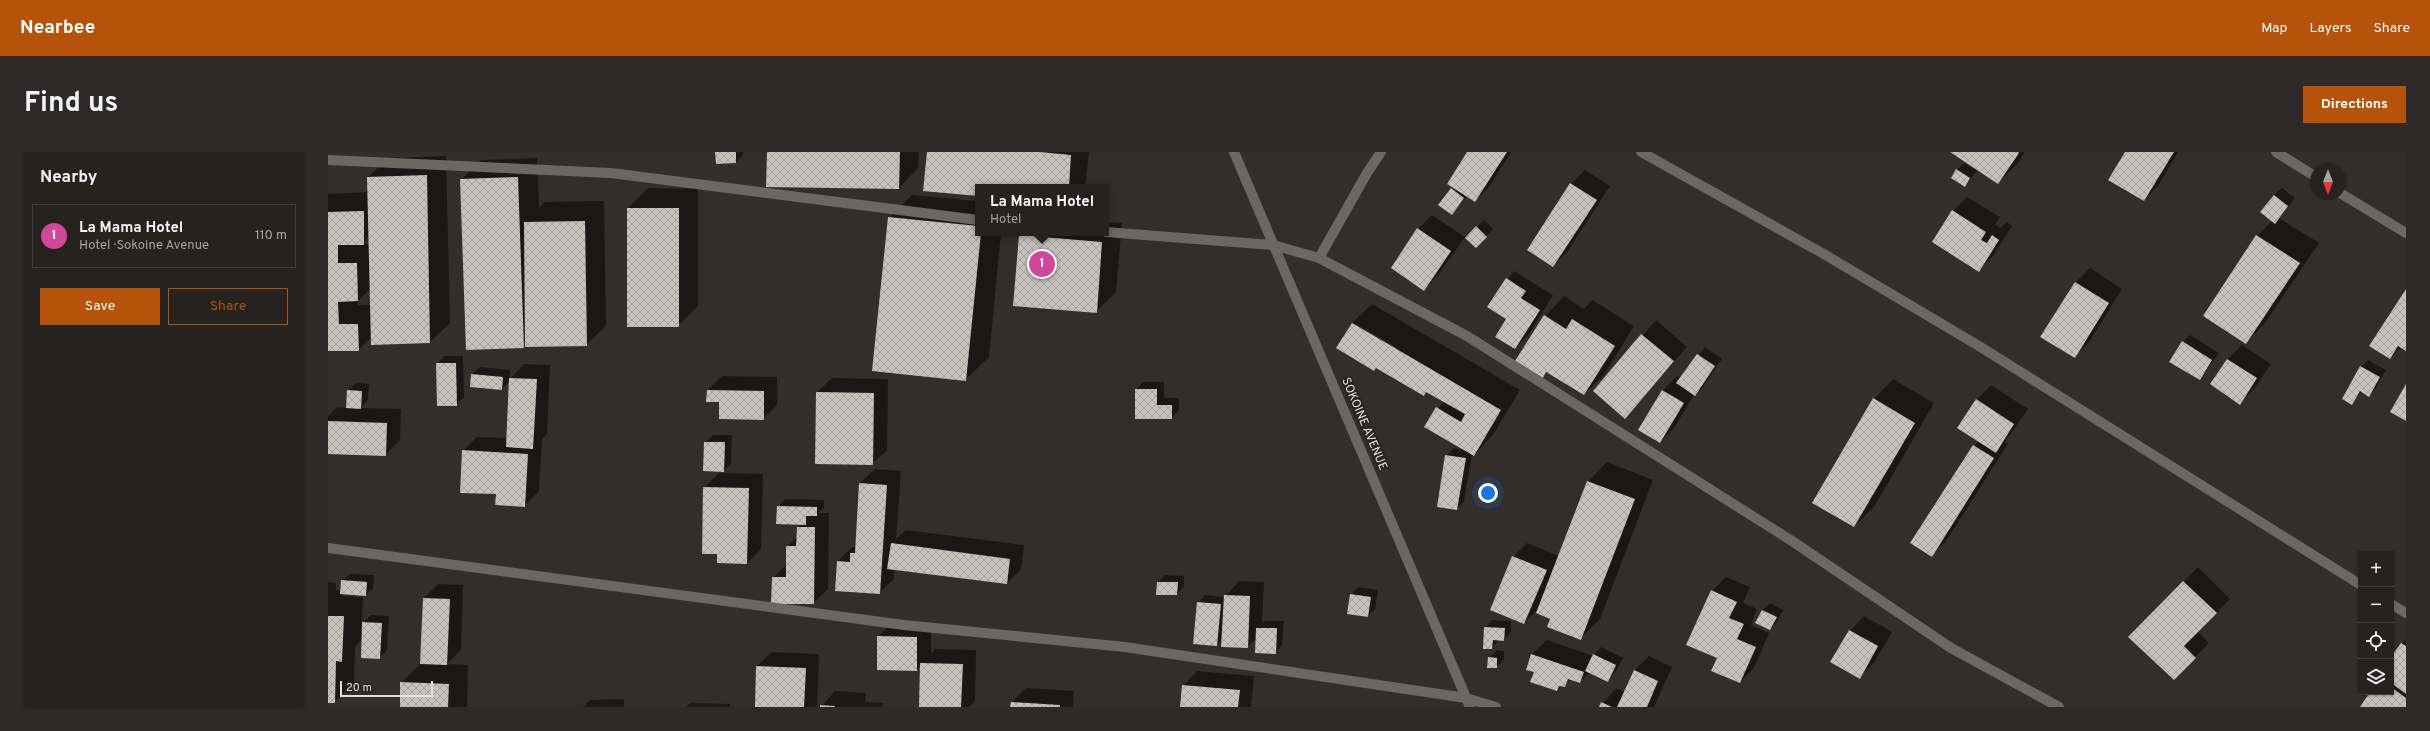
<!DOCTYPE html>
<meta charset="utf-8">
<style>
body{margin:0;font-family:Overpass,sans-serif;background:#2e2a29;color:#f1f3f6}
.controls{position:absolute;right:12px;bottom:12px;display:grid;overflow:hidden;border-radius:0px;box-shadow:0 1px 3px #0004}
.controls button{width:36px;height:36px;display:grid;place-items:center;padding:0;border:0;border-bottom:1px solid #423f3e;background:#262220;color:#f1f3f6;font:20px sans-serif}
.compass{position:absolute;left:1982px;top:12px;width:36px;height:36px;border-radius:50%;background:#262220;box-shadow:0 1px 3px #0004;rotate:180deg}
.scale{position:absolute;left:12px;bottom:10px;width:93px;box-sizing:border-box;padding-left:4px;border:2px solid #e1dfdd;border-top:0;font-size:11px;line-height:14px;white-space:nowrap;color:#e1dfdd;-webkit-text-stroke:3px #282522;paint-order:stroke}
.you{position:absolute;left:1160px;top:341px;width:14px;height:14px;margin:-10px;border:3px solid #fff;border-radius:50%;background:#1a73e8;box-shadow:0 0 0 6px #1a73e833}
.badge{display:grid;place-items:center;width:26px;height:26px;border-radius:50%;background:#b45309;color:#fff;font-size:13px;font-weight:700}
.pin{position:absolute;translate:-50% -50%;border:2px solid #fff;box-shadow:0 1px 4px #0006}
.popup{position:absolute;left:647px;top:32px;width:134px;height:52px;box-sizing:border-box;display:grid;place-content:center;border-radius:0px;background:#262220;filter:drop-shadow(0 1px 3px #0005);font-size:13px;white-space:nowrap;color:#a4a4a5}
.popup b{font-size:15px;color:#f1f3f6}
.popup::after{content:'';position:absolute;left:50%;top:100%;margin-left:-8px;border:8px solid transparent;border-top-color:#262220}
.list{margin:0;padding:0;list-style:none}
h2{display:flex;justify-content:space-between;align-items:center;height:52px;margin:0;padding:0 16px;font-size:17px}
h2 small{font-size:13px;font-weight:400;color:#a4a4a5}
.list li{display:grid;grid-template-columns:26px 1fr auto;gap:12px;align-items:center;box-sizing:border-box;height:64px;margin:0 8px 8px;padding:0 8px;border:1px solid #423f3e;border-radius:0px}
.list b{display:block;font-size:15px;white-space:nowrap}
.list p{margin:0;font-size:13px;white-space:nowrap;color:#a4a4a5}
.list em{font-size:13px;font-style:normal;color:#a4a4a5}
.actions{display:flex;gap:8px;padding:12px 16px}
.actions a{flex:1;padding:9px 0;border:1px solid #b45309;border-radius:0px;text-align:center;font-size:14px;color:#b45309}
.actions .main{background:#b45309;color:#fff}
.icon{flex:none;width:22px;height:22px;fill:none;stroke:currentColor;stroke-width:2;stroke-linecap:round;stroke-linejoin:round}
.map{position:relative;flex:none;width:2078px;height:555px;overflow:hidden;border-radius:0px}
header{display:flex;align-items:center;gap:24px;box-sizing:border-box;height:56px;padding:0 20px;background:#b45309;color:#fff}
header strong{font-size:19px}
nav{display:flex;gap:22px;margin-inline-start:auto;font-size:14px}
.intro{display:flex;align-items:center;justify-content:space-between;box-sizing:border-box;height:96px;padding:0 24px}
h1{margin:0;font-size:28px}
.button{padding:10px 18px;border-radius:0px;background:#b45309;color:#fff;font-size:14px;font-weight:700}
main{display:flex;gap:24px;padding:0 24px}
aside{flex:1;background:#262220;border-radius:0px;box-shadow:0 1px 3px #0004}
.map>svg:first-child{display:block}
.shadow{fill:#0007;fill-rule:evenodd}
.building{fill:url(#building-cross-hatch)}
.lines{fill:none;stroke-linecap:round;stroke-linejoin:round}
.minor{stroke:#6b6864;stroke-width:10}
.tertiary{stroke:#6b6864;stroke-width:10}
.labels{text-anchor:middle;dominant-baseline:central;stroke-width:4;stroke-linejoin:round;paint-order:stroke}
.street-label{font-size:12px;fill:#e1dfdd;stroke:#282522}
</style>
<header>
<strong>Nearbee</strong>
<nav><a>Map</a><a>Layers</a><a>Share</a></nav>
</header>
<div class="intro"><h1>Find us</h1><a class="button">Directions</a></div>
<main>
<aside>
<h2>Nearby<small></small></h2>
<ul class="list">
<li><span class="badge" style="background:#d1479c">1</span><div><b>La Mama Hotel</b><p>Hotel · Sokoine Avenue</p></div><em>110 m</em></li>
</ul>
<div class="actions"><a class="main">Save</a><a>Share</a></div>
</aside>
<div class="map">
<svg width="2078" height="555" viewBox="0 0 2078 555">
<defs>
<pattern id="building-cross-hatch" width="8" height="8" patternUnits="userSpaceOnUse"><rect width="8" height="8" fill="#c5c1bd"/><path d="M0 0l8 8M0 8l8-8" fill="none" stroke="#a5a29e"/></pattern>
</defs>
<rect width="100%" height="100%" fill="#322e2b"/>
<g class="shadow">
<path d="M388,0H415V2L408,10Z"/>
<path d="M440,0H591L590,16L571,36Z"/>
<path d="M600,0H761L758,30L754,35H650V43Z"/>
<path d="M1140,0H1183L1161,35L1147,49L1139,44L1124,62V37Z"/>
<path d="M1625,0H1697L1690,11L1670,31L1650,17L1637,34L1629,18L1636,11L1648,18L1649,17Z"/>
<path d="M1798,0H1850L1830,34L1816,48Z"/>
<path d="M118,4L122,171L102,190L44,185L30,198H0V42L40,40V25L60,6ZM41,85L42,92H35ZM43,136V153H30V149Z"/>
<path d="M209,6L211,56L216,50L276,49L278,174L258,193L198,192L195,195L133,28L153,8Z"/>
<path d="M1257,18L1282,34L1239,100L1225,114L1243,32Z"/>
<path d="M320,36L370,37V154L350,174L300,56Z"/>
<path d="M1954,36L1967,46L1951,66L1991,91L1937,171L1918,191L1876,164L1929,84L1944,69L1946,43Z"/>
<path d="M584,43L650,49V81H673L661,205L637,228L561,66Z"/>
<path d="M1639,45L1672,65L1667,73L1672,76L1679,70L1684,74L1665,104L1651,118L1625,59Z"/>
<path d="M1104,63L1137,85L1110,123L1096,137L1090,77Z"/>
<path d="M1156,68L1165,77L1148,95L1138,86Z"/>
<path d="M778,70L794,71L788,140L768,160L692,84L695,81H778Z"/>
<path d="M1762,116L1794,137L1761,190L1746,204L1747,131Z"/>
<path d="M1186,119L1225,143L1201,182L1187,196L1179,166L1160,154Z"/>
<path d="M2078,139V197L2073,195L2062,206Z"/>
<path d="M1236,144L1256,157L1264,148L1306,174L1276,223L1256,242L1219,220L1215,225L1217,164Z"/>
<path d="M1044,152L1192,238L1165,283L1146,303L1144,302L1136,349L1129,357L1118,304L1126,296L1137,298L1097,275L1116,249L1099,239L1096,243L1049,215L1010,196L1024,171ZM1026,171L1069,196L1068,198L1025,172Z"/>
<path d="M1328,168L1359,195L1297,265L1266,239Z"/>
<path d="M1862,183L1891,201L1872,227L1855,190Z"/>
<path d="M1914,193L1943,212L1926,237L1912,251L1883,232L1900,207Z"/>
<path d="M1377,195L1394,207L1374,236L1366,243L1346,276L1332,290L1311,278L1335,238L1349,224L1353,226Z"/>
<path d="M116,204H135L136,245L128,253L109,212Z"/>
<path d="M2040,208L2058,218L2048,236L2041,244L2034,239L2024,251L2033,215Z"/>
<path d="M196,212L222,213L219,282L214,287L211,339L196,354L169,341L135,299L149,285L179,286L182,229L174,237L143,234L144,222L152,215L182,218V227Z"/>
<path d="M394,224L449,225V253L435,267L380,238Z"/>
<path d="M504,226L560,227L559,298L544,312L489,240Z"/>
<path d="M1565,227L1606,251L1546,355L1526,374L1546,247Z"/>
<path d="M815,230H836V246H851V258L844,266L808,238Z"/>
<path d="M28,231L41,232L40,248L33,256L73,257L72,288L57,303L0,301V264L9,255L19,256L20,239Z"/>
<path d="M1663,233L1700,257L1677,290L1680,292L1618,389L1603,403L1583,390L1651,288L1648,248Z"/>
<path d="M385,283H404L403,311L396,319L377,291Z"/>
<path d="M1279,310L1325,328L1272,467L1252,487L1211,456L1196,471L1185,405L1199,391L1231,404L1260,330Z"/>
<path d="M547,317L573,319L568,387L578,378L696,393L693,417L679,431L566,416V427L551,441L510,409L524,395H528L532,331Z"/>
<path d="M391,321L435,322L433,397L419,411L390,410V401L376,336Z"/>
<path d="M457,347L496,348V356L490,361H501L500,437L485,451L445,426L459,412V395L469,385L470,375L473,372L450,355Z"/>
<path d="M1870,415L1902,447L1870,480L1881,491L1846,527L1802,485Z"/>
<path d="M22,422L46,423L45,436L38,443L14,441V444L35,445L34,472L43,463L61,464L59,498L52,506L35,487L27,495L26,531L6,550H0V430L8,431V438H14V429Z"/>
<path d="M837,423L856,424V435L849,442L830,430Z"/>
<path d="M1398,425L1422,435L1415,451L1429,457L1423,473L1441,481L1426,516L1412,530L1390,506L1384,439Z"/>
<path d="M911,429L936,430L934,472L937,469H956L954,493L947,501L929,486L919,495L895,487L889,493L870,451L877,443L897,445Z"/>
<path d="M110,432L135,433L133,498L119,512L140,513L139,555H73V531L93,511L96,446Z"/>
<path d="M1030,435L1050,438L1047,457L1040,464L1023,443Z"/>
<path d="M1442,451L1455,458L1449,470L1442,477L1429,470L1435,458Z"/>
<path d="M1536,464L1564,480L1546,511L1531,526L1522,479Z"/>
<path d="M1164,468L1183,469V480L1176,488H1171L1164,496L1157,476Z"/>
<path d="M564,470L603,471V502L607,497L648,498L647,549L641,555H592L593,513L589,518L550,485Z"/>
<path d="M2078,487V555H2033L2043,540H2063V506Z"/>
<path d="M1219,488L1265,504L1273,495L1295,506L1287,521L1280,529L1262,520L1252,530L1243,527L1229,538L1207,520L1199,517L1204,502Z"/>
<path d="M1169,498L1176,499V508L1168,515L1161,506Z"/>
<path d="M444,500L491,502L489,555H428L429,514Z"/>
<path d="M1321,504L1344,515L1326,555H1272L1288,536L1297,540L1306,519Z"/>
<path d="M869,519L926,524L923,555H853L855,534Z"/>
<path d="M698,536L746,539L745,555H683L684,550Z"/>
<path d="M507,539L538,541L537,550L555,551L554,555H493Z"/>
<path d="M296,547V555H255L262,548Z"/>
<path d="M362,551L402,552V555H358Z"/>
</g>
<g class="building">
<path d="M387,0H408V11L388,12Z"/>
<path d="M439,0H572L571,37L438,35Z"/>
<path d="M599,0H712L743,3L741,35H650V44L595,39Z"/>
<path d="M1139,0H1179L1147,50L1119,32Z"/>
<path d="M1622,0H1690L1691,1L1670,32Z"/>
<path d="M1797,0H1846L1816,49L1780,28Z"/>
<path d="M1628,17L1642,26L1637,35L1623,26Z"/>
<path d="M99,23L102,191L43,193L39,25Z"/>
<path d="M190,25L196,196L138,198L132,27Z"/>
<path d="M1242,31L1269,48L1225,115L1199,98Z"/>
<path d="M1123,36L1136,46L1124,63L1110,53Z"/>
<path d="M1946,43L1960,54L1947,72L1932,60Z"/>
<rect x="299" y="56" width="52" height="119"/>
<path d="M1624,58L1658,80L1653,88L1659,91L1664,83L1671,88L1651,120L1604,90Z"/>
<path d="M36,59V93H10V111H29L30,149L10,150L11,172H30L31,199H0V60Z"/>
<path d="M560,65L650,74V81H653L638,229L544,219Z"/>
<path d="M257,69L259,194L197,195L196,70Z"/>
<path d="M1148,74L1159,85L1148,96L1137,86Z"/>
<path d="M1089,76L1123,99L1096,139L1063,116Z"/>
<path d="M691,83L774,90L769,161L685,154Z"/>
<path d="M1928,83L1972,111L1918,192L1875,164Z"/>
<path d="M1178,126L1198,139L1193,146L1212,158L1187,197L1167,185L1178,167L1159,155Z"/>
<path d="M1747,130L1781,151L1747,206L1712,185Z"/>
<path d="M2078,137V199L2070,194L2062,207L2041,194Z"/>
<path d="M1216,163L1238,177L1244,167L1287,194L1256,243L1218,220L1215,226L1187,209Z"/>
<path d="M1024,171L1173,258L1146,304L1096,275L1108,255L1133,270L1137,262L1098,240L1096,244L1048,216L1046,219L1008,196Z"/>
<path d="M1313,182L1346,209L1297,267L1265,239Z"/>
<path d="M1854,189L1884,208L1872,228L1841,210Z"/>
<path d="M1369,202L1387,214L1367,244L1348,231Z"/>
<path d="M1899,207L1929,226L1912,253L1882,232Z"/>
<path d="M108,211H128L129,254H109Z"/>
<path d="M2032,214L2052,225L2041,245L2032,239L2024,253L2014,247Z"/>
<path d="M143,222L175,225L174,238L142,235Z"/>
<path d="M181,226L209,227L205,297L178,295Z"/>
<path d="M2078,232V269L2062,260Z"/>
<path d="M807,237H829V253H844V267H807Z"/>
<path d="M19,238L34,239L33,257L18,256Z"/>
<path d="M379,238L436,239V268L391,267V250H378Z"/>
<path d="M1334,238L1356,251L1332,291L1310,278Z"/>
<path d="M488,240L546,241L545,313L487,312Z"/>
<path d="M1545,246L1587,271L1526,375L1484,351Z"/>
<path d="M1648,247L1686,272L1668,301L1629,276Z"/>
<path d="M0,269L59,271L58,304L0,302Z"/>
<path d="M376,290H397L396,320L375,319Z"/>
<path d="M1645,293L1666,306L1604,405L1582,391Z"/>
<path d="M134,298L200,302L197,355L167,353L168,342L132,341Z"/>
<path d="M1117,303L1138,306L1129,358L1109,355Z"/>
<path d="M1259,329L1307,347L1253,488L1219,475L1222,467L1208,461Z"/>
<path d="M531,331L559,333L552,442L507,439L509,409L522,410V401H527Z"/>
<path d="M375,335L421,336L419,412L389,411V402H374Z"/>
<path d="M449,354L489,355V364H478V373L448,372Z"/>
<path d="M469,375H487L486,452H443L444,425H458V394H468Z"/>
<path d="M563,391L682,407L679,432L559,417Z"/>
<path d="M1184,404L1219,418L1196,472L1162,458Z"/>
<path d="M13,428L39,430L38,444L12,442Z"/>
<path d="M1855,429L1889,461L1856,494L1868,506L1846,528L1800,485Z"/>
<path d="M829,430H850L849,443H828Z"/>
<path d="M1383,438L1409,450L1401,466L1416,472L1409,487L1428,495L1412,531L1383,519L1389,506L1358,493Z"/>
<path d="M1022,442L1043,445L1040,465L1019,462Z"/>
<path d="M896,443L922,444L920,496L893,495Z"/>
<path d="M95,446L122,447L119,513L92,512Z"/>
<path d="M869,450L893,452L889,494L865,492Z"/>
<path d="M1434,458L1449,465L1442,478L1427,471Z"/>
<path d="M0,464H16L14,510L8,509L7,551H0Z"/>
<path d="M34,470L54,471L52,507L33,506Z"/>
<path d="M1156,475L1177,476L1176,489L1165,488L1164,497H1155Z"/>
<path d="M928,476H949L948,502L927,501Z"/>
<path d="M1521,478L1550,494L1532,527L1502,510Z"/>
<path d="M549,484L589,485V519L549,518Z"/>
<path d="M2073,491L2078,494V542L2063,531V505Z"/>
<path d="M1203,502L1256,520L1252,531L1240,527L1237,535L1231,534L1229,539L1202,530L1206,520L1198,518Z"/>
<path d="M1265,502L1288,513L1280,530L1257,519Z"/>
<path d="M1160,505L1169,506V516H1159Z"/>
<path d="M592,511L635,512L633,555H591Z"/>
<path d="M428,514L478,516L476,555H427Z"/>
<path d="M1306,518L1330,529L1319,555H1289Z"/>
<path d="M72,530L121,532L120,555H72Z"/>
<path d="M854,533L912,538L910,555H852Z"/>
<path d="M2063,535L2078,546V555H2032L2042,540H2063Z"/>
<path d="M683,550L732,553V555H682Z"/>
<path d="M1273,550L1284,555H1271Z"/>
<path d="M492,553L507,554V555H492Z"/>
</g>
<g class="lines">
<g class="minor">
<path d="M1313,0L1494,101L1651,194L2033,433"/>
<path d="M1948,0L1988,25"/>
<path d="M0,8L283,21L650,68"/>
<path d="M2012,41L2078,81"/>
<path d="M778,80L945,93L991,106L1139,184L1464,389L1623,496L1731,555"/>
<path d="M991,106L1039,21L1053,0"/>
<path d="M0,396L576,473L797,495L1138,546L1168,555"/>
<path d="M2063,452L2078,461"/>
</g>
<path class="tertiary" d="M906,0L1142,555"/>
</g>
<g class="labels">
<g class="street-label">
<text transform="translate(1036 272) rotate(67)">SOKOINE AVENUE</text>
</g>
</g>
</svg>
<div class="controls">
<button>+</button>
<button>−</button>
<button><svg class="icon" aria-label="locate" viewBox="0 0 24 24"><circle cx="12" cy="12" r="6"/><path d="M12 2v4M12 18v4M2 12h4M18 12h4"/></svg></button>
<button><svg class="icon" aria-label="layers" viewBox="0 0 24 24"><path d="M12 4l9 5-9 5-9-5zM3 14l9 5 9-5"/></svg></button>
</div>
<svg class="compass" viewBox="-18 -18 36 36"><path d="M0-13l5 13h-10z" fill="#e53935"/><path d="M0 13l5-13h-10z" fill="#a4a4a5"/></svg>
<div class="scale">20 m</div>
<div class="you"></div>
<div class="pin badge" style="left:714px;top:112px;background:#d1479c">1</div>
<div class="popup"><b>La Mama Hotel</b>Hotel</div>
</div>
</main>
